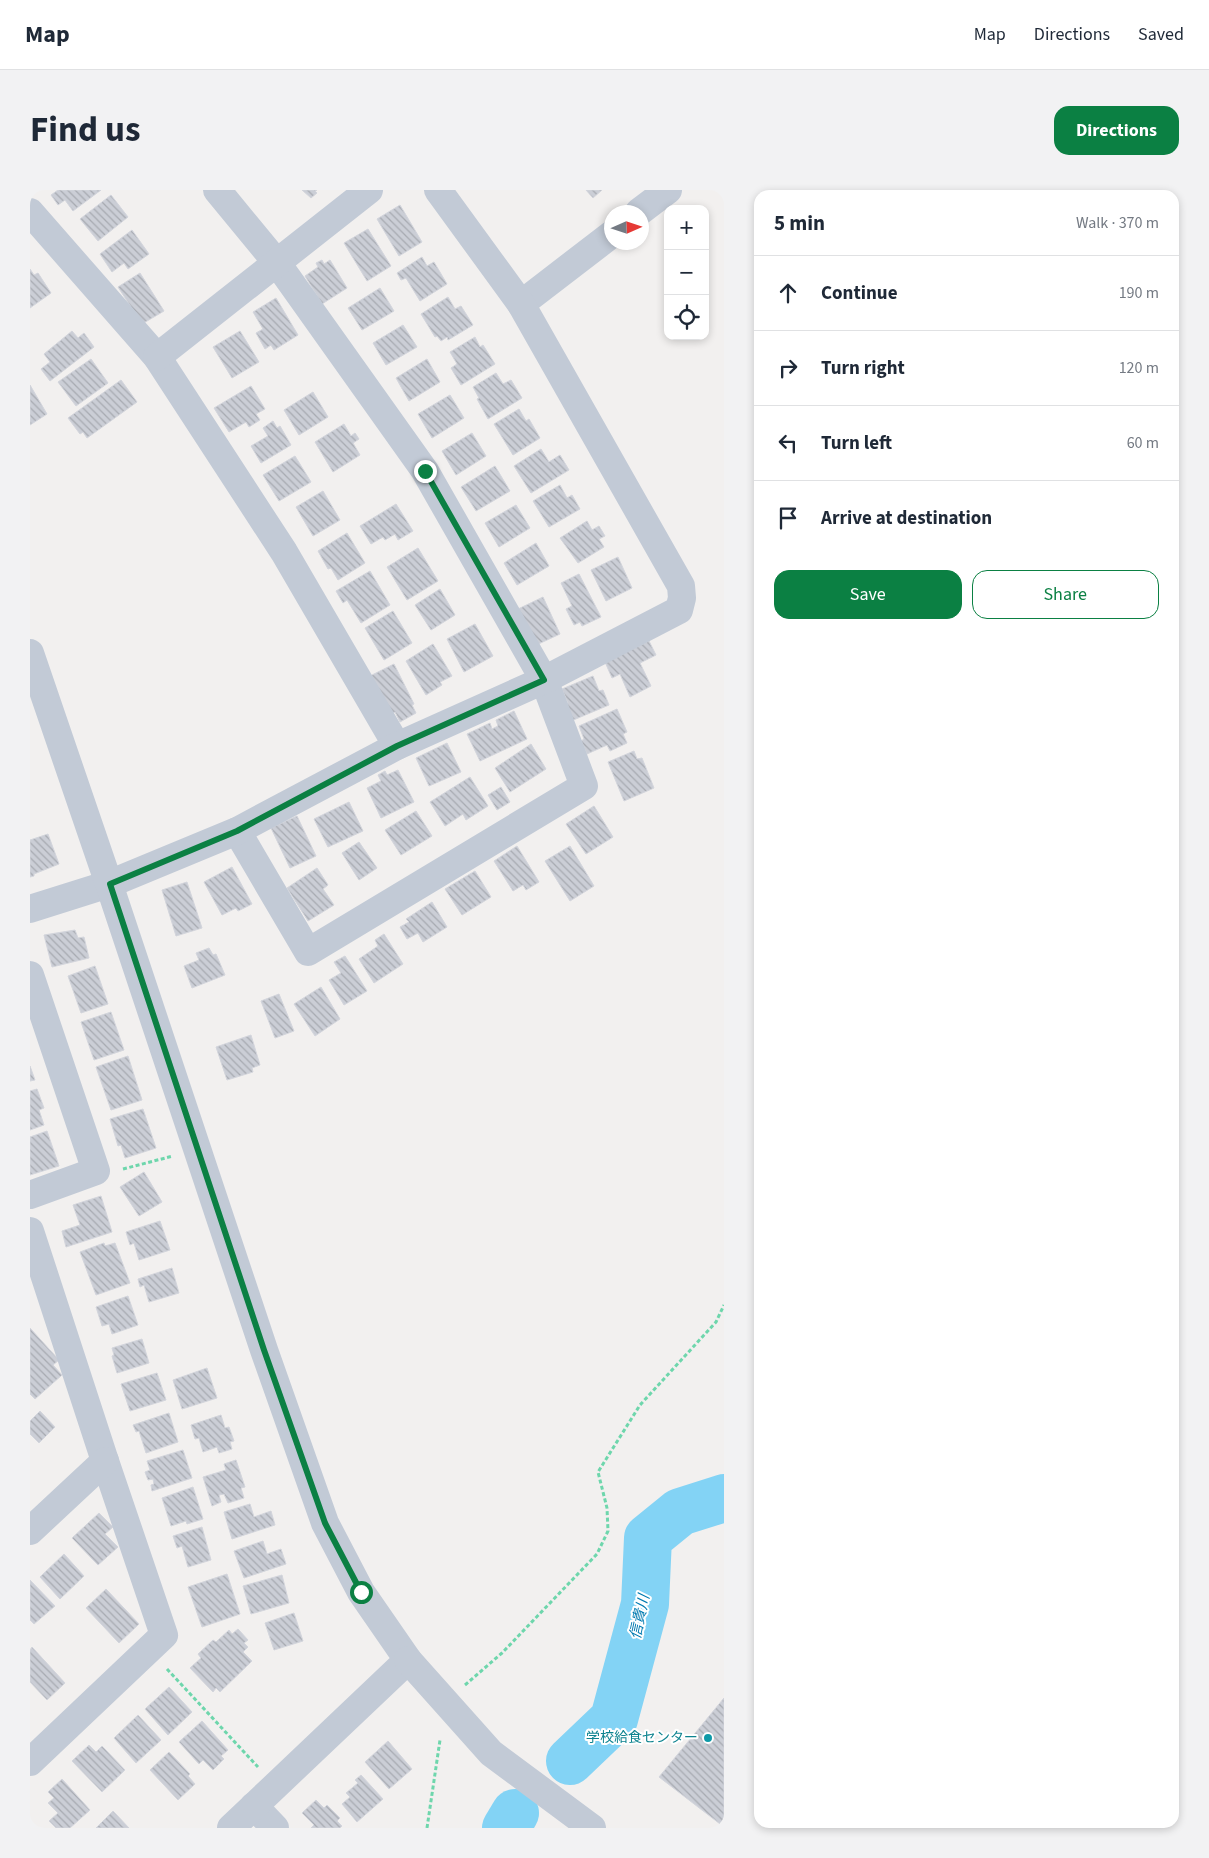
<!DOCTYPE html>
<meta charset="utf-8">
<style>
body{margin:0;font-family:"Source Sans 3","Noto Sans JP",sans-serif;background:#f2f2f3;color:#1f2937}
.controls{position:absolute;right:15px;top:15px;display:grid;overflow:hidden;border-radius:10px;box-shadow:0 2px 8px #0003}
.controls button{width:45px;height:45px;display:grid;place-items:center;padding:0;border:0;border-bottom:1px solid #e0e1e3;background:#fff;color:#1f2937;font:25px sans-serif}
.compass{position:absolute;left:574px;top:15px;width:45px;height:45px;border-radius:50%;background:#fff;box-shadow:0 2px 8px #0003;rotate:87deg}
.stop{position:absolute;width:15px;height:15px;margin:-11px;border:4px solid #0b8043;border-radius:50%;background:#fff}
.stop.end{background:#0b8043;border-color:#fff;box-shadow:0 1px 5px #0008}
.list{margin:0;padding:0;list-style:none}
h2{display:flex;justify-content:space-between;align-items:center;height:65px;margin:0;padding:0 20px;font-size:21px}
h2 small{font-size:16px;font-weight:400;color:#747a83}
.list li{display:grid;grid-template-columns:32px 1fr auto;gap:15px;align-items:center;box-sizing:border-box;height:75px;padding:0 20px;border-top:1px solid #e0e1e3}
.list b{display:block;font-size:19px;white-space:nowrap}
.list em{font-size:16px;font-style:normal;color:#747a83}
.actions{display:flex;gap:10px;padding:15px 20px}
.actions a{flex:1;padding:11px 0;border:1px solid #0b8043;border-radius:15px;text-align:center;font-size:18px;color:#0b8043}
.actions .main{background:#0b8043;color:#fff}
.icon{flex:none;width:28px;height:28px;fill:none;stroke:currentColor;stroke-width:2;stroke-linecap:round;stroke-linejoin:round}
.map{position:relative;flex:none;width:694px;height:1638px;overflow:hidden;border-radius:15px}
header{display:flex;align-items:center;gap:30px;box-sizing:border-box;height:70px;padding:0 25px;background:#fff;border-bottom:1px solid #e0e1e3}
header strong{font-size:24px}
nav{display:flex;gap:28px;margin-inline-start:auto;font-size:18px}
.intro{display:flex;align-items:center;justify-content:space-between;box-sizing:border-box;height:120px;padding:0 30px}
h1{margin:0;font-size:35px}
.button{padding:12px 22px;border-radius:15px;background:#0b8043;color:#fff;font-size:18px;font-weight:700}
main{display:flex;gap:30px;padding:0 30px}
aside{flex:1;background:#fff;border-radius:15px;box-shadow:0 2px 8px #0003}
.map>svg:first-child{display:block}
.lines{fill:none;stroke-linecap:round;stroke-linejoin:round}
.river{stroke:#83d3f5;stroke-width:48}
.building{fill:url(#building-back-hatch);stroke:#d3d5dc}
.path{stroke:#6ed6ac;stroke-width:3;stroke-dasharray:4 2.5;stroke-linecap:butt}
.minor{stroke:#c2cad6;stroke-width:28}
.tertiary{stroke:#c2cad6;stroke-width:28}
.route{stroke:#0b8043;stroke-width:6}
.culture-dot{fill:#0f9aa8;stroke:#fff;stroke-width:2}
.labels{text-anchor:middle;dominant-baseline:central;stroke-width:4;stroke-linejoin:round;paint-order:stroke}
.culture-label{font-size:14px;fill:#0d838f;stroke:#fff;text-anchor:end}
.water-label{font-size:15px;font-style:italic;fill:#017ab0;stroke:#fff}
</style>
<header>
<strong>Map</strong>
<nav><a>Map</a><a>Directions</a><a>Saved</a></nav>
</header>
<div class="intro"><h1>Find us</h1><a class="button">Directions</a></div>
<main>
<div class="map">
<svg width="694" height="1638" viewBox="0 0 694 1638">
<defs>
<pattern id="building-back-hatch" width="6" height="6" patternUnits="userSpaceOnUse" patternTransform="scale(1.25)"><rect width="6" height="6" fill="#cbced6"/><path d="M-1 5l2 2M0 0l6 6M5-1l2 2" fill="none" stroke="#a7aab1"/></pattern>
</defs>
<rect width="100%" height="100%" fill="#f2f0ef"/>
<g class="lines">
<g class="river">
<path d="M540,1571L584,1529L615,1414L618,1348L650,1322L694,1308"/>
<path d="M476,1638L485,1623"/>
</g>
</g>
<g class="building">
<path d="M28,0H71L43,21L35,10L28,15L21,5Z"/>
<path d="M272,0H287L285,1L287,3L281,8Z"/>
<path d="M556,0H572L563,8Z"/>
<path d="M81,5L98,27L68,51L50,29Z"/>
<path d="M370,15L392,52L369,66L347,29Z"/>
<path d="M338,39L361,76L337,91L314,53Z"/>
<path d="M102,40L119,64L98,79L94,73L82,82L70,64Z"/>
<path d="M392,67L397,76L404,72L417,94L390,111L376,88L371,90L367,83Z"/>
<path d="M292,70L294,74L300,70L317,98L292,114L275,86L288,77L286,73Z"/>
<path d="M0,79L4,85L8,83L21,103L0,118Z"/>
<path d="M110,83L134,121L112,134L88,97Z"/>
<path d="M350,98L364,121L332,140L318,118Z"/>
<path d="M418,107L425,119L431,116L443,135L418,150L417,147L411,151L407,146L405,147L391,124Z"/>
<path d="M246,108L268,145L244,160L241,155L235,159L226,143L233,139L223,122Z"/>
<path d="M373,135L387,157L356,175L343,153Z"/>
<path d="M42,141L48,148L54,143L64,157L20,191L11,179L20,172L14,164Z"/>
<path d="M210,141L229,172L202,188L183,157Z"/>
<path d="M445,147L450,157L453,155L465,174L431,195L421,178L427,174L420,162Z"/>
<path d="M61,169L78,193L46,216L28,192Z"/>
<path d="M397,169L410,192L379,211L366,188Z"/>
<path d="M466,183L473,194L481,190L492,208L458,229L447,209L449,208L443,197Z"/>
<path d="M91,190L107,212L57,248L53,242L50,244L38,228Z"/>
<path d="M0,195L17,224L0,235Z"/>
<path d="M221,196L235,219L226,224L230,230L219,237L216,232L199,242L184,218Z"/>
<path d="M283,202L298,227L269,245L254,220Z"/>
<path d="M420,205L434,228L402,248L388,224Z"/>
<path d="M489,219L496,231L499,229L510,248L483,265L464,234Z"/>
<path d="M243,231L247,238L250,236L261,255L231,273L221,256L238,246L233,238Z"/>
<path d="M314,234L321,246L325,243L329,249L323,253L330,265L303,282L285,252Z"/>
<path d="M442,243L456,266L426,285L412,261Z"/>
<path d="M511,259L519,272L530,265L539,280L501,303L484,276Z"/>
<path d="M265,266L281,292L249,311L233,285Z"/>
<path d="M465,276L480,301L446,321L431,297Z"/>
<path d="M530,295L537,308L542,305L550,319L519,337L503,311Z"/>
<path d="M293,301L310,330L283,346L266,317Z"/>
<path d="M366,314L383,341L368,350L365,344L355,350L353,347L341,354L330,336Z"/>
<path d="M486,315L500,338L469,357L455,333Z"/>
<path d="M557,331L562,340L569,336L575,346L569,349L574,357L548,373L530,348Z"/>
<path d="M317,343L335,373L308,390L301,378L298,379L288,361Z"/>
<path d="M506,353L519,376L487,395L474,373Z"/>
<path d="M388,358L408,391L377,410L357,377Z"/>
<path d="M588,367L602,398L576,411L561,380Z"/>
<path d="M340,381L360,415L331,433L317,410L313,413L306,401Z"/>
<path d="M549,384L571,427L552,436L550,432L544,435L536,419L542,416L531,393Z"/>
<path d="M410,399L425,425L401,440L385,415Z"/>
<path d="M513,407L530,444L502,457L486,420Z"/>
<path d="M363,421L382,453L354,470L335,438Z"/>
<path d="M445,434L463,466L434,482L417,449Z"/>
<path d="M619,451L626,465L610,473L621,496L600,507L590,484L582,488L575,472Z"/>
<path d="M403,454L422,486L410,492L412,495L396,505L376,471Z"/>
<path d="M364,474L384,514L382,515L386,523L370,532L365,522L358,526L338,487Z"/>
<path d="M563,486L569,501L573,500L579,515L541,531L534,515L538,513L532,499Z"/>
<path d="M587,519L597,542L593,544L597,553L580,561L577,555L557,564L551,551L554,549L549,536Z"/>
<path d="M484,521L497,549L450,571L437,544L460,533L462,539L468,536L466,530Z"/>
<path d="M417,553L431,582L399,596L386,568Z"/>
<path d="M501,554L516,579L480,602L465,578Z"/>
<path d="M604,561L607,569L612,568L624,598L594,611L578,572Z"/>
<path d="M368,580L384,612L351,628L337,598L351,591L348,585L355,581L357,585Z"/>
<path d="M440,587L458,616L436,630L433,624L415,636L400,612Z"/>
<path d="M471,597L480,612L467,620L458,605Z"/>
<path d="M319,612L333,641L298,657L284,629Z"/>
<path d="M564,616L583,647L556,664L536,634Z"/>
<path d="M386,621L402,646L371,665L355,640Z"/>
<path d="M267,626L286,666L260,678L241,638Z"/>
<path d="M18,644L29,674L4,684V686L0,687V650Z"/>
<path d="M329,652L347,678L329,690L312,663Z"/>
<path d="M487,656L509,692L496,700L493,695L483,701L464,671Z"/>
<path d="M540,656L564,696L540,711L515,671Z"/>
<path d="M202,677L222,714L208,721L206,718L192,725L174,692Z"/>
<path d="M287,678L298,695L293,699L304,715L278,731L257,698Z"/>
<path d="M445,681L461,707L432,725L415,699Z"/>
<path d="M157,692L172,738L146,746L132,700Z"/>
<path d="M402,712L417,737L393,752L388,743L377,749L370,737L379,732L376,729Z"/>
<path d="M45,740L48,748L54,747L59,768L22,777L14,745Z"/>
<path d="M354,744L373,774L344,793L329,769L348,756L345,750Z"/>
<path d="M179,758L183,765L186,764L195,785L162,798L154,776L169,770L166,763Z"/>
<path d="M315,766L337,801L314,815L299,790L311,783L304,772Z"/>
<path d="M65,776L78,814L51,823L38,786Z"/>
<path d="M291,797L310,829L285,846L264,814Z"/>
<path d="M249,804L264,841L245,848L231,811Z"/>
<path d="M81,822L94,860L64,870L51,832Z"/>
<path d="M221,845L230,875L222,878L223,882L197,890L186,857Z"/>
<path d="M98,866L112,910L81,920L66,877Z"/>
<path d="M0,876L5,890L0,891Z"/>
<path d="M7,899L14,918L9,920L14,935L0,940V901Z"/>
<path d="M113,919L126,958L95,968L91,955L88,956L80,929Z"/>
<path d="M17,941L29,976L0,985V947Z"/>
<path d="M114,982L132,1012L109,1026L90,997Z"/>
<path d="M71,1006L82,1042L36,1057L32,1041L50,1035L43,1015Z"/>
<path d="M130,1031L140,1060L109,1070L104,1053L100,1055L96,1042Z"/>
<path d="M74,1053L75,1056L85,1053L100,1093L66,1105L50,1062Z"/>
<path d="M142,1078L149,1103L119,1112L114,1095L110,1097L108,1089Z"/>
<path d="M98,1106L108,1135L82,1144L79,1134L72,1136L66,1117Z"/>
<path d="M0,1138L29,1170L23,1175L32,1185L5,1209L0,1204Z"/>
<path d="M112,1149L119,1173L87,1183L82,1166L84,1165L82,1158Z"/>
<path d="M177,1178L187,1208L152,1219L143,1190Z"/>
<path d="M127,1183L136,1210L100,1221L91,1194Z"/>
<path d="M10,1221L25,1237L9,1253L0,1244V1231Z"/>
<path d="M139,1223L148,1252L116,1263L109,1241L106,1242L103,1235Z"/>
<path d="M191,1225L195,1238L199,1237L204,1251L200,1252L202,1259L189,1263L187,1257L173,1262L169,1248L165,1249L161,1235Z"/>
<path d="M153,1260L162,1288L122,1301L121,1295L124,1294L123,1289L118,1290L115,1282L120,1280L117,1271Z"/>
<path d="M206,1270L215,1297L211,1298L214,1308L198,1313L194,1304L189,1305L191,1312L182,1316L173,1287L196,1280L194,1274Z"/>
<path d="M163,1297L173,1329L157,1334L156,1331L141,1336L132,1308Z"/>
<path d="M220,1314L224,1327L241,1321L245,1335L202,1349L194,1322Z"/>
<path d="M69,1323L83,1337L75,1344L88,1357L68,1375L42,1348Z"/>
<path d="M172,1337L181,1370L158,1377L152,1356L147,1358L143,1346Z"/>
<path d="M233,1351L237,1364L251,1359L256,1374L214,1388L204,1361Z"/>
<path d="M34,1364L54,1386L30,1409L10,1387Z"/>
<path d="M197,1384L210,1424L172,1437L158,1397Z"/>
<path d="M252,1385L259,1413L221,1424L213,1396Z"/>
<path d="M0,1390L25,1416L4,1434L0,1430Z"/>
<path d="M76,1399L109,1434L89,1453L56,1418Z"/>
<path d="M264,1423L273,1451L244,1460L235,1433Z"/>
<path d="M208,1439L218,1450L214,1453L218,1457L213,1462L222,1471L190,1502L186,1498L183,1502L160,1478L171,1468L168,1464L183,1450L186,1452L199,1440L202,1444Z"/>
<path d="M2,1457L35,1493L17,1510L0,1492V1460Z"/>
<path d="M139,1497L162,1522L138,1545L115,1519Z"/>
<path d="M694,1508V1637L629,1587Z"/>
<path d="M108,1525L131,1550L106,1573L84,1548Z"/>
<path d="M172,1531L198,1560L191,1566L194,1569L183,1580L173,1570L169,1574L149,1552Z"/>
<path d="M358,1551L382,1579L359,1599L335,1572Z"/>
<path d="M59,1555L66,1562L72,1556L95,1580L72,1602L42,1571Z"/>
<path d="M139,1562L160,1584L158,1586L165,1594L148,1610L120,1580Z"/>
<path d="M331,1585L353,1609L327,1632L312,1614L320,1607L316,1603L328,1593L325,1590Z"/>
<path d="M32,1589L60,1620L40,1638H26L19,1631L28,1623L18,1613L24,1608L18,1602Z"/>
<path d="M286,1610L294,1618L297,1615L310,1628L307,1631L312,1636L310,1638H281L284,1635L272,1623Z"/>
<path d="M83,1621L99,1638H66Z"/>
</g>
<g class="lines">
<g class="path">
<path d="M93,979L143,966"/>
<path d="M137,1479L228,1577"/>
<path d="M435,1495L472,1463L567,1364L578,1341L577,1318L568,1282L610,1215L686,1132L694,1115"/>
<path d="M397,1638L410,1550"/>
</g>
<g class="minor">
<path d="M187,0L247,73L395,281L514,490L554,596L278,762L207,641"/>
<path d="M0,22L127,167L254,362L367,556"/>
<path d="M609,22L638,0"/>
<path d="M491,114L582,44"/>
<path d="M127,167L339,0"/>
<path d="M0,719L79,694L207,641L367,556L514,490L649,420L652,408L651,396L491,114L408,0"/>
<path d="M0,785L66,981L0,1005"/>
<path d="M0,1041L75,1271L134,1445L0,1572"/>
<path d="M0,1341L75,1271"/>
<path d="M224,1616L245,1638"/>
</g>
<g class="tertiary">
<path d="M0,463L79,694L234,1160L295,1333L331,1402L378,1470L201,1638"/>
<path d="M378,1470L461,1563L562,1638"/>
</g>
</g>
<g class="lines">
<path class="route" d="M331,1402L295,1333L234,1160L80,694L207,641L367,556L514,490L395,281"/>
</g>
<circle class="culture-dot" cx="678" cy="1548" r="5"/>
<g class="labels">
<g class="culture-label">
<text x="668" y="1548">学校給食センター</text>
</g>
<g class="water-label">
<text transform="translate(610 1427) rotate(-78)">信貴川</text>
</g>
</g>
</svg>
<div class="controls">
<button>+</button>
<button>−</button>
<button><svg class="icon" aria-label="locate" viewBox="0 0 24 24"><circle cx="12" cy="12" r="6"/><path d="M12 2v4M12 18v4M2 12h4M18 12h4"/></svg></button>
</div>
<svg class="compass" viewBox="-18 -18 36 36"><path d="M0-13l5 13h-10z" fill="#e53935"/><path d="M0 13l5-13h-10z" fill="#747a83"/></svg>
<div class="stop" style="left:331px;top:1402px"></div>
<div class="stop end" style="left:395px;top:281px"></div>
</div>
<aside>
<h2>5 min<small>Walk · 370 m</small></h2>
<ul class="list">
<li><svg class="icon" aria-label="ahead" viewBox="0 0 24 24"><path d="M12 20V5M6 11l6-6 6 6"/></svg><div><b>Continue</b></div><em>190 m</em></li>
<li><svg class="icon" aria-label="right" viewBox="0 0 24 24"><path d="M7 20v-9h11M14 6l5 5-5 5"/></svg><div><b>Turn right</b></div><em>120 m</em></li>
<li><svg class="icon" aria-label="left" viewBox="0 0 24 24"><path d="M17 20v-9H6M10 6l-5 5 5 5"/></svg><div><b>Turn left</b></div><em>60 m</em></li>
<li><svg class="icon" aria-label="arrive" viewBox="0 0 24 24"><path d="M6 21V4h12l-3 4 3 4H6"/></svg><div><b>Arrive at destination</b></div></li>
</ul>
<div class="actions"><a class="main">Save</a><a>Share</a></div>
</aside>
</main>
